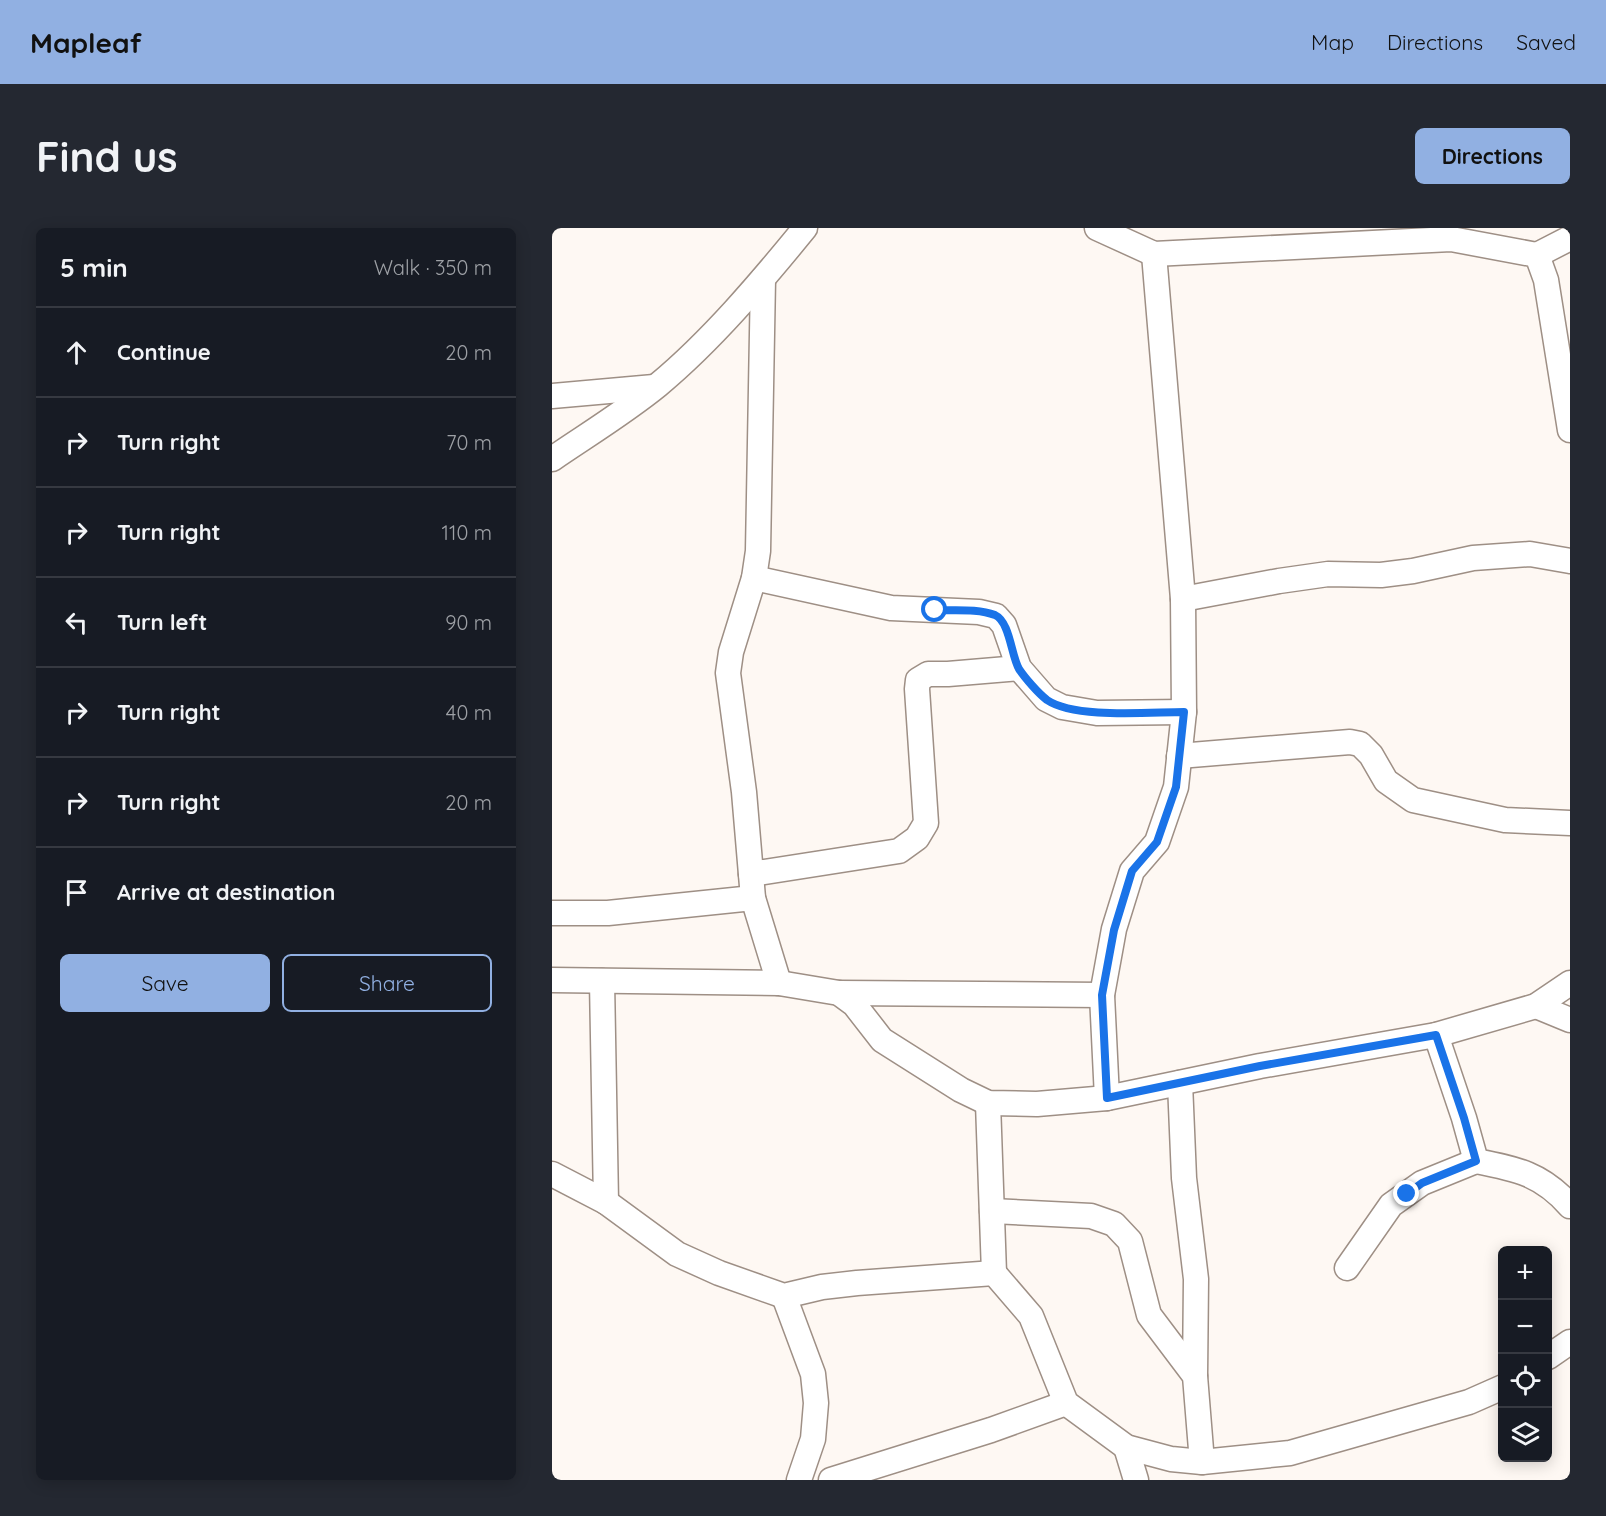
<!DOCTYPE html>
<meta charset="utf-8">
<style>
body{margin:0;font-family:Quicksand,sans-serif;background:#242831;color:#f1f3f6}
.controls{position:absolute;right:18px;bottom:18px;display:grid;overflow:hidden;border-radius:9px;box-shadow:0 3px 15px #0003}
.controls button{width:54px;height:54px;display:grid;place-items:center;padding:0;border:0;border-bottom:2px solid #363941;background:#171b24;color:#f1f3f6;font:30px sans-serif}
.stop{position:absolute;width:18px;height:18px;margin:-14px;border:4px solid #1a73e8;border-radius:50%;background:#fff}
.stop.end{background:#1a73e8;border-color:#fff;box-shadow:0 2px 6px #0008}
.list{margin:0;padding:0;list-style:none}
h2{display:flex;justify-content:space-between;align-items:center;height:78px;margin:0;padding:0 24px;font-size:26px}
h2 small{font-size:20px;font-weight:400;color:#9ea1a6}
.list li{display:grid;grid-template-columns:39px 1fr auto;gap:18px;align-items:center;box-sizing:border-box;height:90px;padding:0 24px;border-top:2px solid #363941}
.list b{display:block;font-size:22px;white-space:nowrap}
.list em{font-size:20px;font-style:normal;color:#9ea1a6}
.actions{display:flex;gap:12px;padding:18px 24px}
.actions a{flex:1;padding:14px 0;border:2px solid #91b0e2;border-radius:9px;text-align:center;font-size:21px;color:#91b0e2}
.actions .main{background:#91b0e2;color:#111}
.icon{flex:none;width:33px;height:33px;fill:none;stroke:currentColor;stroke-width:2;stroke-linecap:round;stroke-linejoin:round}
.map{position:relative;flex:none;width:1018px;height:1252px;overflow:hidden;border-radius:9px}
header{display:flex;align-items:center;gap:36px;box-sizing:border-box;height:84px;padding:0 30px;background:#91b0e2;color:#111}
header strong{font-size:28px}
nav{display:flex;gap:33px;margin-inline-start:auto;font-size:21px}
.intro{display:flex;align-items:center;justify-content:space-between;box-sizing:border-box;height:144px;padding:0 36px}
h1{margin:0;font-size:42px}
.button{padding:15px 27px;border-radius:9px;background:#91b0e2;color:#111;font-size:21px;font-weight:700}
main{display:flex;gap:36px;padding:0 36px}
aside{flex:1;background:#171b24;border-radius:9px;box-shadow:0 3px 15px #0003}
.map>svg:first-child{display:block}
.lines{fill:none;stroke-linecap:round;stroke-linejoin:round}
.street-casing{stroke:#9e8f85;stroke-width:27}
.street{stroke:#fff;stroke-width:24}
.route{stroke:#1a73e8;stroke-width:8}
</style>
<header>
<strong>Mapleaf</strong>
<nav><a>Map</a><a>Directions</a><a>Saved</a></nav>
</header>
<div class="intro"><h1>Find us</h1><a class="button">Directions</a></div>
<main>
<aside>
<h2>5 min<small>Walk · 350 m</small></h2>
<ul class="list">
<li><svg class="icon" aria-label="ahead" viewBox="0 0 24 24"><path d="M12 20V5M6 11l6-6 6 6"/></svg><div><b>Continue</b></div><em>20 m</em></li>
<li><svg class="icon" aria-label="right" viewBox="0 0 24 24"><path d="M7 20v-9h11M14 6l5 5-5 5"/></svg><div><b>Turn right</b></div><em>70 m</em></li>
<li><svg class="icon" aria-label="right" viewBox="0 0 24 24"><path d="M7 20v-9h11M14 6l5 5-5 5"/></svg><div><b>Turn right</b></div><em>110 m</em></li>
<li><svg class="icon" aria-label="left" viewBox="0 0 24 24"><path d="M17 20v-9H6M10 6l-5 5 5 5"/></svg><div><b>Turn left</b></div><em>90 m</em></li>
<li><svg class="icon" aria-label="right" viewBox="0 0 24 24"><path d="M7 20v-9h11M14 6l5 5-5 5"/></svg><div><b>Turn right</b></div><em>40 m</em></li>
<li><svg class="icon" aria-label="right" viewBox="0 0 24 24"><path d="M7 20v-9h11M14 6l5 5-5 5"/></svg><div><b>Turn right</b></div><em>20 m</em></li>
<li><svg class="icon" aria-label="arrive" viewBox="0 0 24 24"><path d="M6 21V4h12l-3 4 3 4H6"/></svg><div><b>Arrive at destination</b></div></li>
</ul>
<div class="actions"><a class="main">Save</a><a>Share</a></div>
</aside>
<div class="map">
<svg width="1018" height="1252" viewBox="0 0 1018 1252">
<rect width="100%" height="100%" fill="#fef8f3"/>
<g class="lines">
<g class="street-casing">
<g id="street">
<path d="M545,0L602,26L899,11L985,27L994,52L1018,202"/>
<path d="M985,27L1018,10"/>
<path d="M211,51L206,323L202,350L179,424L176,445L192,564L201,670L227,755"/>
<path d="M0,168L102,159"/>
<path d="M0,231C35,207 73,184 106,157C159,113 209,54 253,0"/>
<path d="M202,350L339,380L427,384L444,388L452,397L467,440L494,471L510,479L545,485L632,484"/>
<path d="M631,371L727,353L776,346L829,347L861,343L921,330L978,326L1018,333"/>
<path d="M627,528L798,514L808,516L819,527L834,553L861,572L953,592L1018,595"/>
<path d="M199,646L347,623L365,610L374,595L365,461L366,452L376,446H396L467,440"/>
<path d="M0,685H56L201,670"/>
<path d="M0,752L227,755L287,765L302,776L330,812L409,862L436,875L485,876L555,870L708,838L884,807L984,778L1018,755"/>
<path d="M50,753L54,974"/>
<path d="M287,765L550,767"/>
<path d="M984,778L1018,792"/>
<path d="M884,807L912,890L924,933C965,941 990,946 1018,978"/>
<path d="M628,855L632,950L644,1051L643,1148"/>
<path d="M555,870L550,767L562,701L580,643L605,614L624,559L632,484L631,371L602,26"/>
<path d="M436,875L442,1045"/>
<path d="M0,946L54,974L125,1026L167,1045L232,1068L270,1059L305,1055L442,1045L479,1088L514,1175L574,1219L619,1231L650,1234L738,1225L917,1174L951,1159"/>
<path d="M440,983L539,988L562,996L578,1013L597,1087L643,1148L650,1234"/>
<path d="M795,1040L839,977L870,955L924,933"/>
<path d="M232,1068L261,1146L264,1175L261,1211L247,1252"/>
<path d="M996,1129L1018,1114"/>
<path d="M574,1219L584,1252"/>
<path d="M279,1252L439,1202L514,1175"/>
</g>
</g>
<use href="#street" class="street"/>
</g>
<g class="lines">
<path class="route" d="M383,382C401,383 425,380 443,387C458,394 459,427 467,441C473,450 486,465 495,472C523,491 597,484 632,484L624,559L605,614L580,643L562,702L550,767L555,870L708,838L884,807L912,890L924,933L870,955L855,966"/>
</g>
</svg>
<div class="controls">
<button>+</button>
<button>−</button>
<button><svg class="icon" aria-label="locate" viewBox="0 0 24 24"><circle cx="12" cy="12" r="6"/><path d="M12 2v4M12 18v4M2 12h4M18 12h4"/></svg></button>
<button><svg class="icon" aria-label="layers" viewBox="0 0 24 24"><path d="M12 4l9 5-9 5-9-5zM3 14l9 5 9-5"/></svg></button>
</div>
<div class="stop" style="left:383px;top:382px"></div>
<div class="stop end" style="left:855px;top:966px"></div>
</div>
</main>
